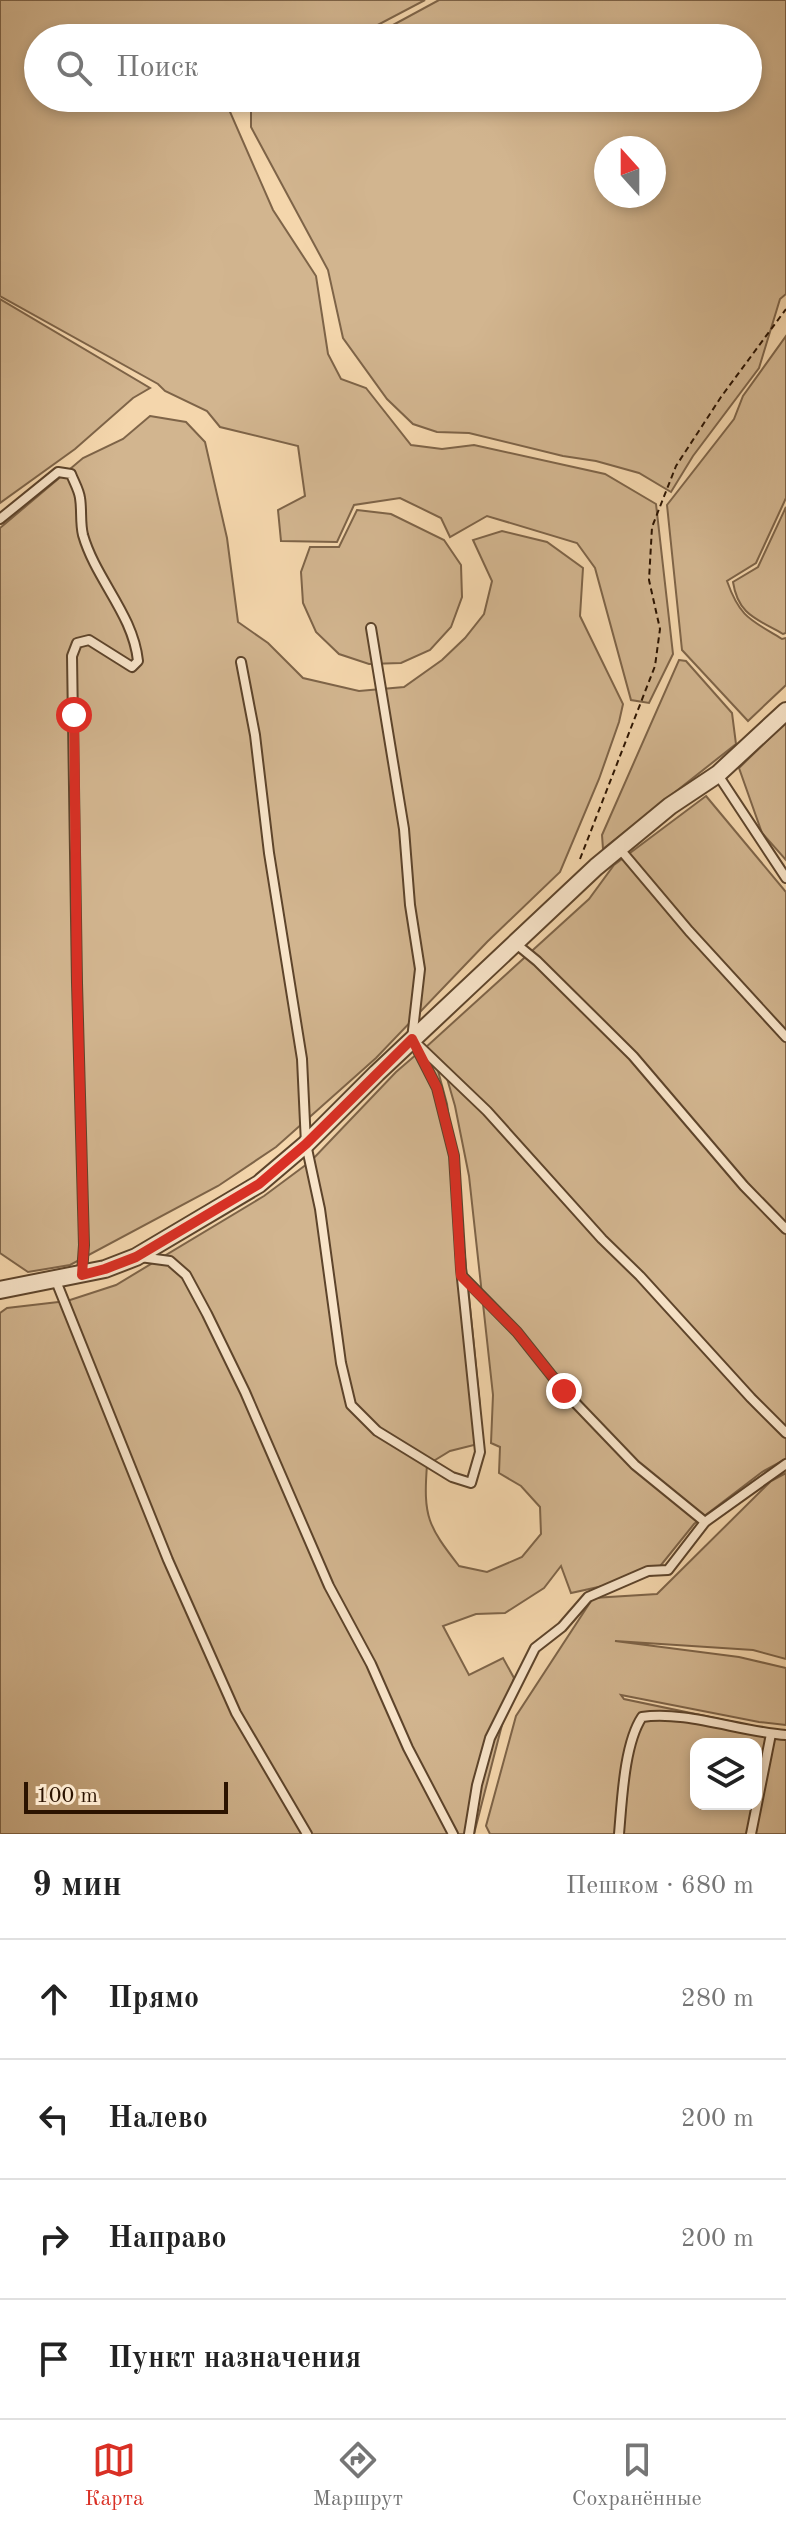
<!DOCTYPE html>
<html lang="ru">
<meta charset="utf-8">
<style>
body{margin:0;font-family:"Old Standard TT",serif;background:#f6f6f6;color:#222}
.controls{position:absolute;right:24px;bottom:24px;display:grid;overflow:hidden;border-radius:16px;box-shadow:0 4px 12px #0003}
.controls button{width:72px;height:72px;display:grid;place-items:center;padding:0;border:0;border-bottom:2px solid #e0e0e0;background:#fff;color:#222;font:40px sans-serif}
.compass{position:absolute;left:594px;top:136px;width:72px;height:72px;border-radius:50%;background:#fff;box-shadow:0 4px 12px #0003;rotate:339deg}
.scale{position:absolute;left:24px;bottom:20px;width:204px;box-sizing:border-box;padding-left:8px;border:4px solid #2b1300;border-top:0;font-size:22px;line-height:28px;white-space:nowrap;color:#2b1300;-webkit-text-stroke:6px #f8e4c9;paint-order:stroke}
.stop{position:absolute;width:24px;height:24px;margin:-18px;border:6px solid #d93025;border-radius:50%;background:#fff}
.stop.end{background:#d93025;border-color:#fff;box-shadow:0 2px 8px #0008}
.list{margin:0;padding:0;list-style:none}
h2{display:flex;justify-content:space-between;align-items:center;height:104px;margin:0;padding:0 32px;font-size:34px}
h2 small{font-size:26px;font-weight:400;color:#767676}
.list li{display:grid;grid-template-columns:52px 1fr auto;gap:24px;align-items:center;box-sizing:border-box;height:120px;padding:0 32px;border-top:2px solid #e0e0e0}
.list b{display:block;font-size:30px;white-space:nowrap}
.list em{font-size:26px;font-style:normal;color:#767676}
.icon{flex:none;width:44px;height:44px;fill:none;stroke:currentColor;stroke-width:2;stroke-linecap:round;stroke-linejoin:round}
.map{position:relative;flex:none;width:786px;height:1834px;overflow:hidden}
.search{position:absolute;background:#fff;box-shadow:0 4px 12px #0003;left:24px;right:24px;top:24px;height:88px;display:flex;align-items:center;gap:20px;box-sizing:border-box;padding:0 28px;border-radius:44px;color:#767676;font-size:30px}
.sheet{height:584px;background:#fff}
nav{display:flex;justify-content:space-around;align-items:center;box-sizing:border-box;height:112px;border-top:2px solid #e0e0e0;background:#fff;font-size:22px;color:#767676}
nav a{display:grid;justify-items:center;gap:4px}
nav .on{color:#d93025}
.map>svg:first-child{display:block}
.green{fill:#d2b58f;stroke:#7e6448;stroke-width:2;fill-rule:evenodd}
.lines{fill:none;stroke-linecap:round;stroke-linejoin:round}
.service-casing{stroke:#5d442b;stroke-width:12}
.minor-casing{stroke:#5d442b;stroke-width:20}
.path{stroke:#2b1300;stroke-width:2;stroke-dasharray:6 4;stroke-linecap:butt}
.service{stroke:#f8e4c9;stroke-width:8}
.minor{stroke:#f8e4c9;stroke-width:16}
.route{stroke:#d93025;stroke-width:10}
</style>
<div class="map">
<svg width="786" height="1834" viewBox="0 0 786 1834">
<rect width="100%" height="100%" fill="#f4d6ac"/>
<filter id="stains"><feTurbulence type="fractalNoise" baseFrequency=".0025" numOctaves="4"/><feColorMatrix values="0 0 0 0 .2 0 0 0 0 .09 0 0 0 0 .02 0 0 0 .5 -.17"/></filter>
<radialGradient id="worn" r=".72"><stop offset=".6" stop-color="#630" stop-opacity="0"/><stop offset="1" stop-color="#630" stop-opacity=".3"/></radialGradient>
<g class="green">
<path d="M0,0H425L353,38H38V98H239L227,105L273,210L316,276L328,354L341,379L366,388L411,445L442,449L474,445L605,474L656,504L673,654L649,703L631,700L595,568L577,543L487,516L450,537L441,518L400,498L354,505L337,542L281,541L278,510L305,496L298,446L220,427L207,411L165,391L158,384L0,296Z"/>
<path d="M439,0H786V294L780,299L759,368L693,456L671,492L639,473L596,461L563,456L469,433L437,432L413,424L387,399L343,338L328,270L251,127V103L259,98H748V38H369ZM606,148H654V196H606Z"/>
<path d="M0,299L150,388L133,398L75,449L0,503Z"/>
<path d="M786,336V498L756,563L727,581C740,618 751,620 782,639L786,638V685L748,721L682,650L667,505L734,419L743,396Z"/>
<path d="M150,416L186,422L205,442L227,538L238,622L268,643L303,678L359,691L404,687L442,660L465,638L484,614L492,581L473,540L502,531L547,542L583,568L580,616L623,704L619,722L599,779L560,872L487,942L376,1058L276,1147L218,1186L70,1265L28,1272L0,1253V528L83,458L123,439Z"/>
<path d="M786,507V633L783,634C757,619 738,615 733,582L758,567Z"/>
<path d="M357,510L391,514L444,540L461,565L462,597L451,627L430,650L401,663L369,664L339,654L316,632L303,603L301,572L310,547H339Z"/>
<path d="M679,660L686,661L732,713L736,744L603,849L602,835Z"/>
<path d="M786,722V860L762,833L739,768Z"/>
<path d="M706,796L786,892V1459L762,1472L694,1524L653,1575L571,1593L561,1566L544,1588L505,1613L476,1614L443,1626L469,1675L503,1658L514,1678L474,1834H0V1313L7,1308L67,1301L116,1285L264,1196L311,1161L396,1072L418,1053L437,1067L447,1104L457,1178L480,1406L478,1444L450,1451L427,1465C423,1517 428,1526 459,1566L487,1572L522,1557L541,1534L540,1507L521,1486L499,1473L500,1447L491,1443L493,1395L469,1176L455,1106L444,1068L425,1048L589,899L614,865Z"/>
<path d="M786,1473V1659L753,1650L615,1641L739,1657L786,1668V1725L759,1722L621,1695L624,1699L786,1733V1834H490L486,1826L516,1716L593,1598L657,1594L771,1481ZM696,1744H756V1804H696Z"/>
</g>
<g class="lines">
<g class="service-casing">
<g id="service">
<path d="M0,519L58,472L71,474C74,482 79,490 80,498C82,510 80,523 83,535C96,580 133,614 138,661L132,667L89,640L77,643L72,656L77,983L84,1245L82,1273"/>
<path d="M241,662L255,735L269,853L302,1059L306,1144L320,1209L341,1363L351,1405L377,1431L452,1477L471,1483L480,1452L461,1269L454,1156L437,1088L412,1039L420,969L410,905L404,829L371,628"/>
<path d="M718,775L786,878"/>
<path d="M619,848L689,931L786,1037"/>
<path d="M515,943L537,961L633,1056L744,1186L786,1229"/>
<path d="M416,1043L487,1111L602,1239L640,1276L751,1398L786,1433"/>
<path d="M140,1257L170,1261L186,1275L207,1314L245,1392L329,1586L371,1664L408,1748L453,1834"/>
<path d="M462,1276L517,1332L564,1391L635,1465L705,1522"/>
<path d="M56,1281L168,1560L236,1713L307,1834"/>
<path d="M469,1834L477,1785L490,1738L535,1648L562,1627L588,1597L648,1571L668,1570L705,1522L786,1464"/>
<path d="M619,1834C622,1801 624,1744 642,1717C683,1710 742,1732 786,1735"/>
<path d="M751,1834L771,1734"/>
</g>
</g>
<g class="minor-casing">
<path id="minor" d="M0,1290L105,1269L136,1257L259,1184L306,1144L377,1073L596,867L670,806L718,774L786,711"/>
</g>
<path class="path" d="M580,859L655,666L660,629L649,580L652,527L676,466L721,397L786,309"/>
<use href="#service" class="service"/>
<use href="#minor" class="minor"/>
</g>
<g class="lines">
<path class="route" d="M74,715L77,983L84,1245L82,1275L105,1269L136,1257L259,1184L306,1144L412,1039L437,1088L454,1156L461,1276L517,1332L564,1391"/>
</g>
<rect width="100%" height="100%" filter="url(#stains)"/>
<rect width="100%" height="100%" fill="url(#worn)"/>
</svg>
<div class="controls">
<button><svg class="icon" aria-label="layers" viewBox="0 0 24 24"><path d="M12 4l9 5-9 5-9-5zM3 14l9 5 9-5"/></svg></button>
</div>
<svg class="compass" viewBox="-18 -18 36 36"><path d="M0-13l5 13h-10z" fill="#e53935"/><path d="M0 13l5-13h-10z" fill="#767676"/></svg>
<div class="scale">100 m</div>
<div class="stop" style="left:74px;top:715px"></div>
<div class="stop end" style="left:564px;top:1391px"></div>
<div class="search"><svg class="icon" aria-label="search" viewBox="0 0 24 24"><circle cx="10" cy="10" r="6"/><path d="M15 15l6 6"/></svg>Поиск</div>
</div>
<section class="sheet">
<h2>9 мин<small>Пешком · 680 m</small></h2>
<ul class="list">
<li><svg class="icon" aria-label="ahead" viewBox="0 0 24 24"><path d="M12 20V5M6 11l6-6 6 6"/></svg><div><b>Прямо</b></div><em>280 m</em></li>
<li><svg class="icon" aria-label="left" viewBox="0 0 24 24"><path d="M17 20v-9H6M10 6l-5 5 5 5"/></svg><div><b>Налево</b></div><em>200 m</em></li>
<li><svg class="icon" aria-label="right" viewBox="0 0 24 24"><path d="M7 20v-9h11M14 6l5 5-5 5"/></svg><div><b>Направо</b></div><em>200 m</em></li>
<li><svg class="icon" aria-label="arrive" viewBox="0 0 24 24"><path d="M6 21V4h12l-3 4 3 4H6"/></svg><div><b>Пункт назначения</b></div></li>
</ul>
</section>
<nav>
<a class="on"><svg class="icon" aria-label="map" viewBox="0 0 24 24"><path d="M3 6l6-2 6 2 6-2v14l-6 2-6-2-6 2zM9 4v14M15 6v14"/></svg>Карта</a>
<a><svg class="icon" aria-label="directions" viewBox="0 0 24 24"><path d="M12 3l9 9-9 9-9-9zM9 14v-3h6M13 9l2 2-2 2"/></svg>Маршрут</a>
<a><svg class="icon" aria-label="saved" viewBox="0 0 24 24"><path d="M7 4h10v16l-5-4-5 4z"/></svg>Сохранённые</a>
</nav>
